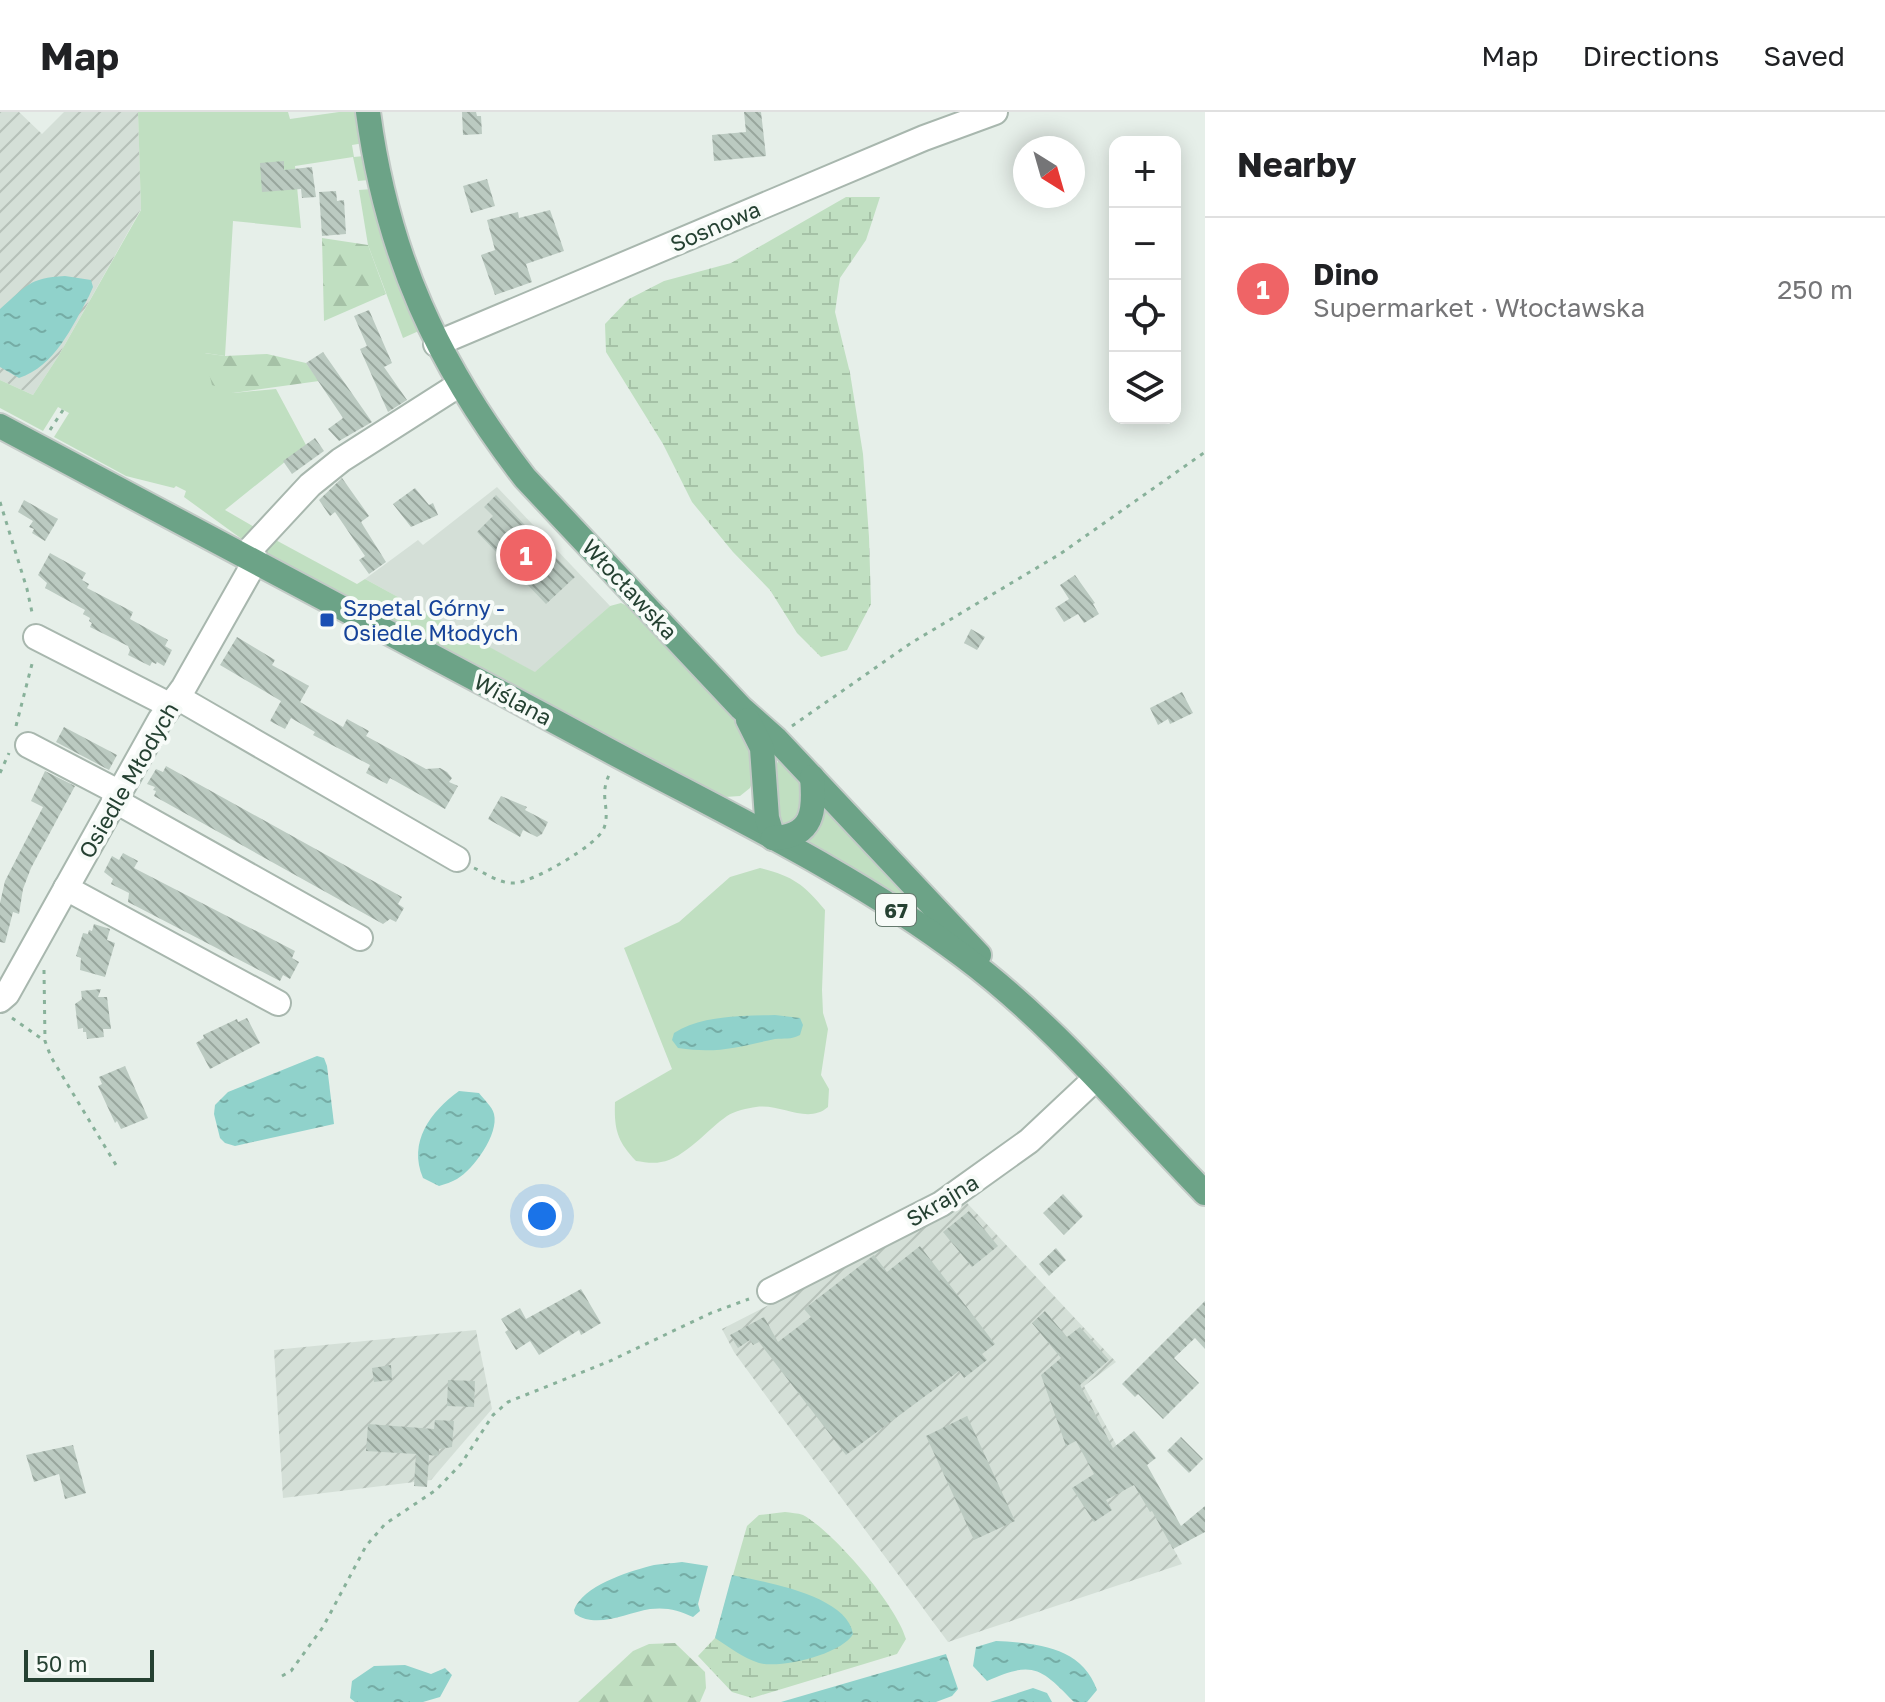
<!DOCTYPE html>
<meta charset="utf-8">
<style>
body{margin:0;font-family:"Golos Text",sans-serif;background:#f6f6f6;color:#202124}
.controls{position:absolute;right:24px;top:24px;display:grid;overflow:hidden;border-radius:16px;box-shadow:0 4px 20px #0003}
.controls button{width:72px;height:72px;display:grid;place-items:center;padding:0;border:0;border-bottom:2px solid #e0e0e0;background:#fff;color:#202124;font:40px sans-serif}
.compass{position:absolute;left:1013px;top:24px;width:72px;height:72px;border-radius:50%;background:#fff;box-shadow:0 4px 20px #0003;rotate:143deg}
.scale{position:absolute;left:24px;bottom:20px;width:130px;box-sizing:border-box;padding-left:8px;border:4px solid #254132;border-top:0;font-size:22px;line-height:28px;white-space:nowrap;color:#254132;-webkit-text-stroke:6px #f7fbf8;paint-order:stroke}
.you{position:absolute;left:542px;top:1104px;width:28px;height:28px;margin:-20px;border:6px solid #fff;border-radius:50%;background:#1a73e8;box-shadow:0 0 0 12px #1a73e833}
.badge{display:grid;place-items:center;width:52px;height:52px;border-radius:50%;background:#ef6466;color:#fff;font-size:26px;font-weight:700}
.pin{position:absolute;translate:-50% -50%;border:4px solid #fff;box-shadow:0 2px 8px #0006}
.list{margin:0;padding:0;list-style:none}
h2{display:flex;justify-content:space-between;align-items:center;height:104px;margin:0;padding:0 32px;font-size:34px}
h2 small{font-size:26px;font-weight:400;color:#757577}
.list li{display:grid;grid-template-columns:52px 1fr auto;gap:24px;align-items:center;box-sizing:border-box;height:144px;padding:0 32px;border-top:2px solid #e0e0e0}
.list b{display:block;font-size:30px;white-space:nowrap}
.list p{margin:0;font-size:26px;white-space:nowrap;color:#757577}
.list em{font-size:26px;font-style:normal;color:#757577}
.icon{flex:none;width:44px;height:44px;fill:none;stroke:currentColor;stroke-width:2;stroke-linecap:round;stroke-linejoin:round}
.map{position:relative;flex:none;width:1205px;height:1590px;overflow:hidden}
header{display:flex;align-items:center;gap:48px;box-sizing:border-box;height:112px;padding:0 40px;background:#fff;border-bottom:2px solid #e0e0e0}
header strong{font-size:38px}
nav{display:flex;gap:44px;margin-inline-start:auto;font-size:28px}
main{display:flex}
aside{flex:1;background:#fff}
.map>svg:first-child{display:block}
.built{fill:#d4dfd7}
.industrial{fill:url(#industrial-furrows)}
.green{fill:#c0dfc1}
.forest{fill:url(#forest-firs)}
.wetland{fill:url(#wetland-marsh)}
.water{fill:url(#water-ripples)}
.building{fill:url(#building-back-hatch)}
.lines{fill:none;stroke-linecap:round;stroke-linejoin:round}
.minor-casing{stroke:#a8b7ae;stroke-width:28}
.major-casing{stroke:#c2cac6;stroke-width:28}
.path{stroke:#88b19a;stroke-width:3;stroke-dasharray:4 6;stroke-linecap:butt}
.minor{stroke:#fff;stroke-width:24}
.major{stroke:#6ca387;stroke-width:24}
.transit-dot{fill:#1a4fb4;stroke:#f7fbf8;stroke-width:3}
.labels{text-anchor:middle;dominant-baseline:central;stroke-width:8;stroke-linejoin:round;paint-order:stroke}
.shield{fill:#f7fbf8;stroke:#64796d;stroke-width:2}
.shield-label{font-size:20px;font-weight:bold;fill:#254132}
.street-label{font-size:22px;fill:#254132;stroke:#f7fbf8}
.transit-label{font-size:22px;fill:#164399;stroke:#f7fbf8;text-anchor:start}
</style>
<header>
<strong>Map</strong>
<nav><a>Map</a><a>Directions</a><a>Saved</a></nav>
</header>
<main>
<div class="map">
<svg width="1205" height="1590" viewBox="0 0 1205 1590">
<defs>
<pattern id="industrial-furrows" width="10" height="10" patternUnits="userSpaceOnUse" patternTransform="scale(2)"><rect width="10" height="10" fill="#d4dfd7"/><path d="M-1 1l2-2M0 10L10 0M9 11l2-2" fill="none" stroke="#b6c1b9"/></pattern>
<pattern id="forest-firs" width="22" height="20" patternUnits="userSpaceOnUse" patternTransform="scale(2)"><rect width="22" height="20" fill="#c0dfc1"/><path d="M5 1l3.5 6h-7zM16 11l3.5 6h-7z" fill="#a5c1a6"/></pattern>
<pattern id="wetland-marsh" width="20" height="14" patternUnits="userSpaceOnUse" patternTransform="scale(2)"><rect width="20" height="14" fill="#c0dfc1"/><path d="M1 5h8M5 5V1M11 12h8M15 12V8" fill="none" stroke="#a5c1a6"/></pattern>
<pattern id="water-ripples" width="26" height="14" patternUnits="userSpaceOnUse" patternTransform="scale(2)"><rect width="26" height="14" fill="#90d2cb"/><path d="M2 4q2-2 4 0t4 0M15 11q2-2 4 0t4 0" fill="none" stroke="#75aca5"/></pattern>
<pattern id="building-back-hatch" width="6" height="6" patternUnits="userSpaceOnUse" patternTransform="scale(2)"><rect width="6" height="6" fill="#bbcac1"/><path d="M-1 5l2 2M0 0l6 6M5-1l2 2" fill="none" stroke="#98a69d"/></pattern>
</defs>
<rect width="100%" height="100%" fill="#e6efe9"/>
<path class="built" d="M497,375L610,494L536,561L365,467L418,428L423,433Z"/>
<g class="industrial">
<path d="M0,0H19L42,22L64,0H138L141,97L59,243L33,283L0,268Z"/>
<path d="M967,1091L1116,1250L1084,1274L1182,1452L948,1530L775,1296L734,1240L722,1217Z"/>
<path d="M476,1218L492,1297L431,1368L283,1386L274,1238Z"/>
</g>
<g class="green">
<path d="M138,0H288L290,7L339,0H360L364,31L352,33L354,45L364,44L368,68L358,69L353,45L295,54L301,116L233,109L225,244L205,241L233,281L276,277L306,333L225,398L261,419L250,433L184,385L186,379L176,374L174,376L126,364L54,325L69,301L58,295L43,319L0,296V268L33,283L59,243L141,98Z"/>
<path d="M372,77L421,218L403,226L368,133L359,78Z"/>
<path d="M272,426L357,472L365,467L535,560L610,494L621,491L634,497L732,600L751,628L754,666L750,676L740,684L725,685L392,511L262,438Z"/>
<path d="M778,649L801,671L804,703L783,715C773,702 771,664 778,649Z"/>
<path d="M826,697L916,792L915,794L807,732L805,728L823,698Z"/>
<path d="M760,756C792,764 804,772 825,798L822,878L823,901L828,917L821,963L829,977L828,995C807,1013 781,991 756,995C748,996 734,999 727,1004C708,1017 684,1047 661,1050C653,1052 644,1050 636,1049C617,1029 614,1017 615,990L672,957L624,836L679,810L730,765Z"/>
</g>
<g class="forest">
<path d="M322,126L368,133L386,182L324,209Z"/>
<path d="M204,241L225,244L267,242L306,251L319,269L233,281L212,273Z"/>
<path d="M675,1531L705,1560L706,1576L700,1590H578L633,1539L649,1532Z"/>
</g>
<g class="wetland">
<path d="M846,85H880L866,128L840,166L835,200L850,261L863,342L869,425L871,492L847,538L821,545L797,521L770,478L733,440L692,390L663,332L606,240L605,212L629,187L664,169L731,151Z"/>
<path d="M785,1400C791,1401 798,1401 803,1403C834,1420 897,1494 906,1527L897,1542L752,1586L732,1580L698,1544L715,1526L747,1414L759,1403Z"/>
</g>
<g class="water">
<path d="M65,164L91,168L93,175L89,184C72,215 55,254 19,266L0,255V197C27,174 28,166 65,164Z"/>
<path d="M775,903L800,906L803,913L800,923C791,928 784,926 775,927C737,935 718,942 678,936L672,928L674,921C702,903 742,904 775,903Z"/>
<path d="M317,944L324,946L327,954L334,1012L235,1034L225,1031L220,1026L214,1002L215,993L228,980Z"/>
<path d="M459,979L479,981C484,988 492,994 494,1002C499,1022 474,1057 457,1067C452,1070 445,1072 439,1074L423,1066C408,1030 430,1000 459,979Z"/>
<path d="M682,1450L708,1454L698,1492L700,1499L693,1505C679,1498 666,1495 650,1497C626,1501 597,1517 575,1502L574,1498C583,1474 627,1460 650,1454C661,1451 671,1452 682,1450Z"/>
<path d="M732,1463C764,1470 847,1483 853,1522C842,1542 781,1557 759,1551C743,1546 729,1535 715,1526Z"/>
<path d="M996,1529C1037,1531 1082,1535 1097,1578L1087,1590H1074C1041,1556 1033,1548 987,1569L973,1554L976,1535Z"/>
<path d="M946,1542L958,1577L952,1584L936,1590H781Z"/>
<path d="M405,1553L431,1562L445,1556L452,1563L440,1585L423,1590H355L350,1586L352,1569L374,1554Z"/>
<path d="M1033,1576L1047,1581L1052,1590H990Z"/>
</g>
<g class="building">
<path d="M462,0H476L477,4H481L482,22L463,23Z"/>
<path d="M744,0H761L766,44L714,49L712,23L746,20Z"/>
<path d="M284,49V58L312,55L316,85L302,86L301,77L262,80L260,51Z"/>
<path d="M487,67L495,94L471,101L463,74Z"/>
<path d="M336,79L337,89L344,88L346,122L322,124L319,80Z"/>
<path d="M550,98L564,139L526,152L532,170L495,183L481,143L495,138L487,108L518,100L519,106Z"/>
<path d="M369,198L392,251L384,255L407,288L388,300L360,237L367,234L354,204Z"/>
<path d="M323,240L372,310L339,329L328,317L343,306L306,251Z"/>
<path d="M315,326L324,339L292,362L283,349Z"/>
<path d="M342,366L369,404L361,410L386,450L369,462L359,448L365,444L335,400L330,404L319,388Z"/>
<path d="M415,376L429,393L433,391L438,403L411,415L393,392Z"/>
<path d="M496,383L575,465L546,492L477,420L493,404L484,395Z"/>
<path d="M24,388L58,407L45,429L32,421L34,417L29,415L33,409L18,400Z"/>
<path d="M50,441L86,461L82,468L89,472L87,476L133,500L130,507L168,528L165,534L172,538L164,554L157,550L156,552L152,550L150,554L128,543L130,538L128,534L90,515L92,511L89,509L90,506L83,502L85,498L45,476L47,471L38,463Z"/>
<path d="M1075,463L1095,491L1093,492L1099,502L1084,511L1078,502L1064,510L1055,496L1069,487L1060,473Z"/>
<path d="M971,517L985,525L977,538L964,531Z"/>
<path d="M237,525L275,548L272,553L309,574L300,590L343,615L347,607L369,619L366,624L426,657L440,656L447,660L452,666L449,670L458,674L445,697L390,666L387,672L366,661L370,653L313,623L315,620L291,606L285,617L270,609L281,589L220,553Z"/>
<path d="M1182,580L1193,601L1170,612L1168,607L1158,613L1150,596Z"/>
<path d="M64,615L117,643L109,658L56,630Z"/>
<path d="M166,654L402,785L398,792L404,796L396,810L390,807L383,812L154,684L156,679L153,678L155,675L147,672L156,657L163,660Z"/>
<path d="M45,659L75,674L31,756L23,777L19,802L13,800L5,831L0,830V791L5,769L43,695L31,689Z"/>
<path d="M501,684L527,695L525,698L548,710L542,722L537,725L523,718L520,725L488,707Z"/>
<path d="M123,741L138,749L134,756L295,839L292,846L299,850L290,867L283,863L280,869L128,790L129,781L111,772L113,767L104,760L112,744L119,748Z"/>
<path d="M94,812L110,817L107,828L115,831L105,865L80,858L81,846L76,844L83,821L88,822L89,818L92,819Z"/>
<path d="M101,877L98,885H107L111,917H103L104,925L87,927L86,920H83V916L78,917L75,892L82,887L81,879Z"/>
<path d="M247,906L260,931L210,957L196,931L204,926L203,923L237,907L238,910Z"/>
<path d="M125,954L148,1006L121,1017L117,1009L115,1011L98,974L102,972L99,965Z"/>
<path d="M1063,1082L1083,1104L1064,1123L1043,1101Z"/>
<path d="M969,1099L998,1134L972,1155L943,1120Z"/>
<path d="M920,1134L995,1232L982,1242L987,1248L964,1266L959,1259L846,1343L759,1230L753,1233L750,1228L738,1236L730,1223L764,1205L778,1230L811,1205L804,1197L874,1143L887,1160Z"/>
<path d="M1056,1136L1066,1148L1049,1164L1039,1152Z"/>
<path d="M581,1177L601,1211L581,1223L579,1218L539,1243L530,1229L516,1238L505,1220L508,1218L501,1207L520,1196L526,1207Z"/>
<path d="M1205,1189V1237L1195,1226L1174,1246L1199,1271L1163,1307L1138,1282L1135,1285L1122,1272Z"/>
<path d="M1045,1199L1067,1225L1080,1215L1109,1248L1080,1273L1113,1336L1134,1319L1156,1346L1147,1353L1181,1414L1205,1394V1420L1173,1437L1152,1399L1150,1400L1134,1373L1106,1388L1112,1398L1094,1410L1072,1376L1094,1362L1076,1329L1066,1334L1041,1263L1061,1246L1032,1211Z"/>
<path d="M391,1253L392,1268L374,1270L372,1256Z"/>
<path d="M448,1268L475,1269L474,1295L447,1294Z"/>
<path d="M967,1304L1015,1409L974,1428L926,1324Z"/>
<path d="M435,1308L454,1309L452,1335L439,1337L438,1344L429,1343L427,1375L414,1374L416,1342L366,1339L368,1312L434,1317Z"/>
<path d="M1181,1325L1203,1347L1189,1361L1167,1339Z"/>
<path d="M73,1333L86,1381L65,1387L59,1362L34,1370L26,1343Z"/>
</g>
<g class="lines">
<g class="minor-casing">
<g id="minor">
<path d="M436,232L924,26L995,0"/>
<path d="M245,443L310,373L341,348L460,272"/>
<path d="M36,525L169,593"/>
<path d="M177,585L457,747"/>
<path d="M28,633L118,680"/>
<path d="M114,688L360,826"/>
<path d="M66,776L278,891"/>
<path d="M0,888L7,882L160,608L184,575L256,448"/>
<path d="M770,1179L941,1092L1029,1029L1095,967"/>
</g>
</g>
<g class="major-casing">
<g id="major">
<path d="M368,0C387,143 437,252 525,366L741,596L776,627L979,843"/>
<path d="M0,314C203,421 405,528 606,637C727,702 853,761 963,844C1053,911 1127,1001 1205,1081"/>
<path d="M748,608L762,636L767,706L773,726"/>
<path d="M773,726C814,725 815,698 812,665"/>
</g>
</g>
<g class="path">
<path d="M50,318L63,298"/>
<path d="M0,390L27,477L33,505"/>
<path d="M16,614L33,548"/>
<path d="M792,614L911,531L1060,442L1205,340"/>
<path d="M0,661L9,641"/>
<path d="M474,756C487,762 500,772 515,771C533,770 598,733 604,716C611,696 598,684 610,661"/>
<path d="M44,858L45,929L51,945L119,1058"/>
<path d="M12,906L45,929"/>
<path d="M282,1564L291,1559L323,1515L366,1434L385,1412L436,1378L461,1352L493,1303L508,1290L610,1249L711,1201L749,1187"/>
</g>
<use href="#minor" class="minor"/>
<use href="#major" class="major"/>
</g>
<rect class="transit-dot" x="319" y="500" width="16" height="16" rx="4"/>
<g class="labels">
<rect class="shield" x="876" y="782" width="40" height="32" rx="6"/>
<g class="shield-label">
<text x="896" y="798">67</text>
</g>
<g class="street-label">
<text transform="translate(715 114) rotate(-23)">Sosnowa</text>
<text transform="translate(630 477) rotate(47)">Włocławska</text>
<text transform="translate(513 587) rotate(28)">Wiślana</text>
<text transform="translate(128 668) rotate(-60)">Osiedle Młodych</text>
<text transform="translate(942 1088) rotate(-31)">Skrajna</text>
</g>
<g class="transit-label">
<text x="343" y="495">Szpetal Górny -<tspan x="343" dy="25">Osiedle Młodych</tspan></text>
</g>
</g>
</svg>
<div class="controls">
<button>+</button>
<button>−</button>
<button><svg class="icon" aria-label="locate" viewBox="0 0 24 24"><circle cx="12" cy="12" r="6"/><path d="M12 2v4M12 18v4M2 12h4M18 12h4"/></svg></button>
<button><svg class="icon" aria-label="layers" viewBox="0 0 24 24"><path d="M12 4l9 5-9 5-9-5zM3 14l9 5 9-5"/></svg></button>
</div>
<svg class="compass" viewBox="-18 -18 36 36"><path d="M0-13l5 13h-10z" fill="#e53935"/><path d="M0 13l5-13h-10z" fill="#757577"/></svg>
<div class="scale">50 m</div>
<div class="you"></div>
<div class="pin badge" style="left:526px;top:443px">1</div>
</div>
<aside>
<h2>Nearby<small></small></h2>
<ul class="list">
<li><span class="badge">1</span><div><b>Dino</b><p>Supermarket · Włocławska</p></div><em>250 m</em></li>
</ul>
</aside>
</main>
